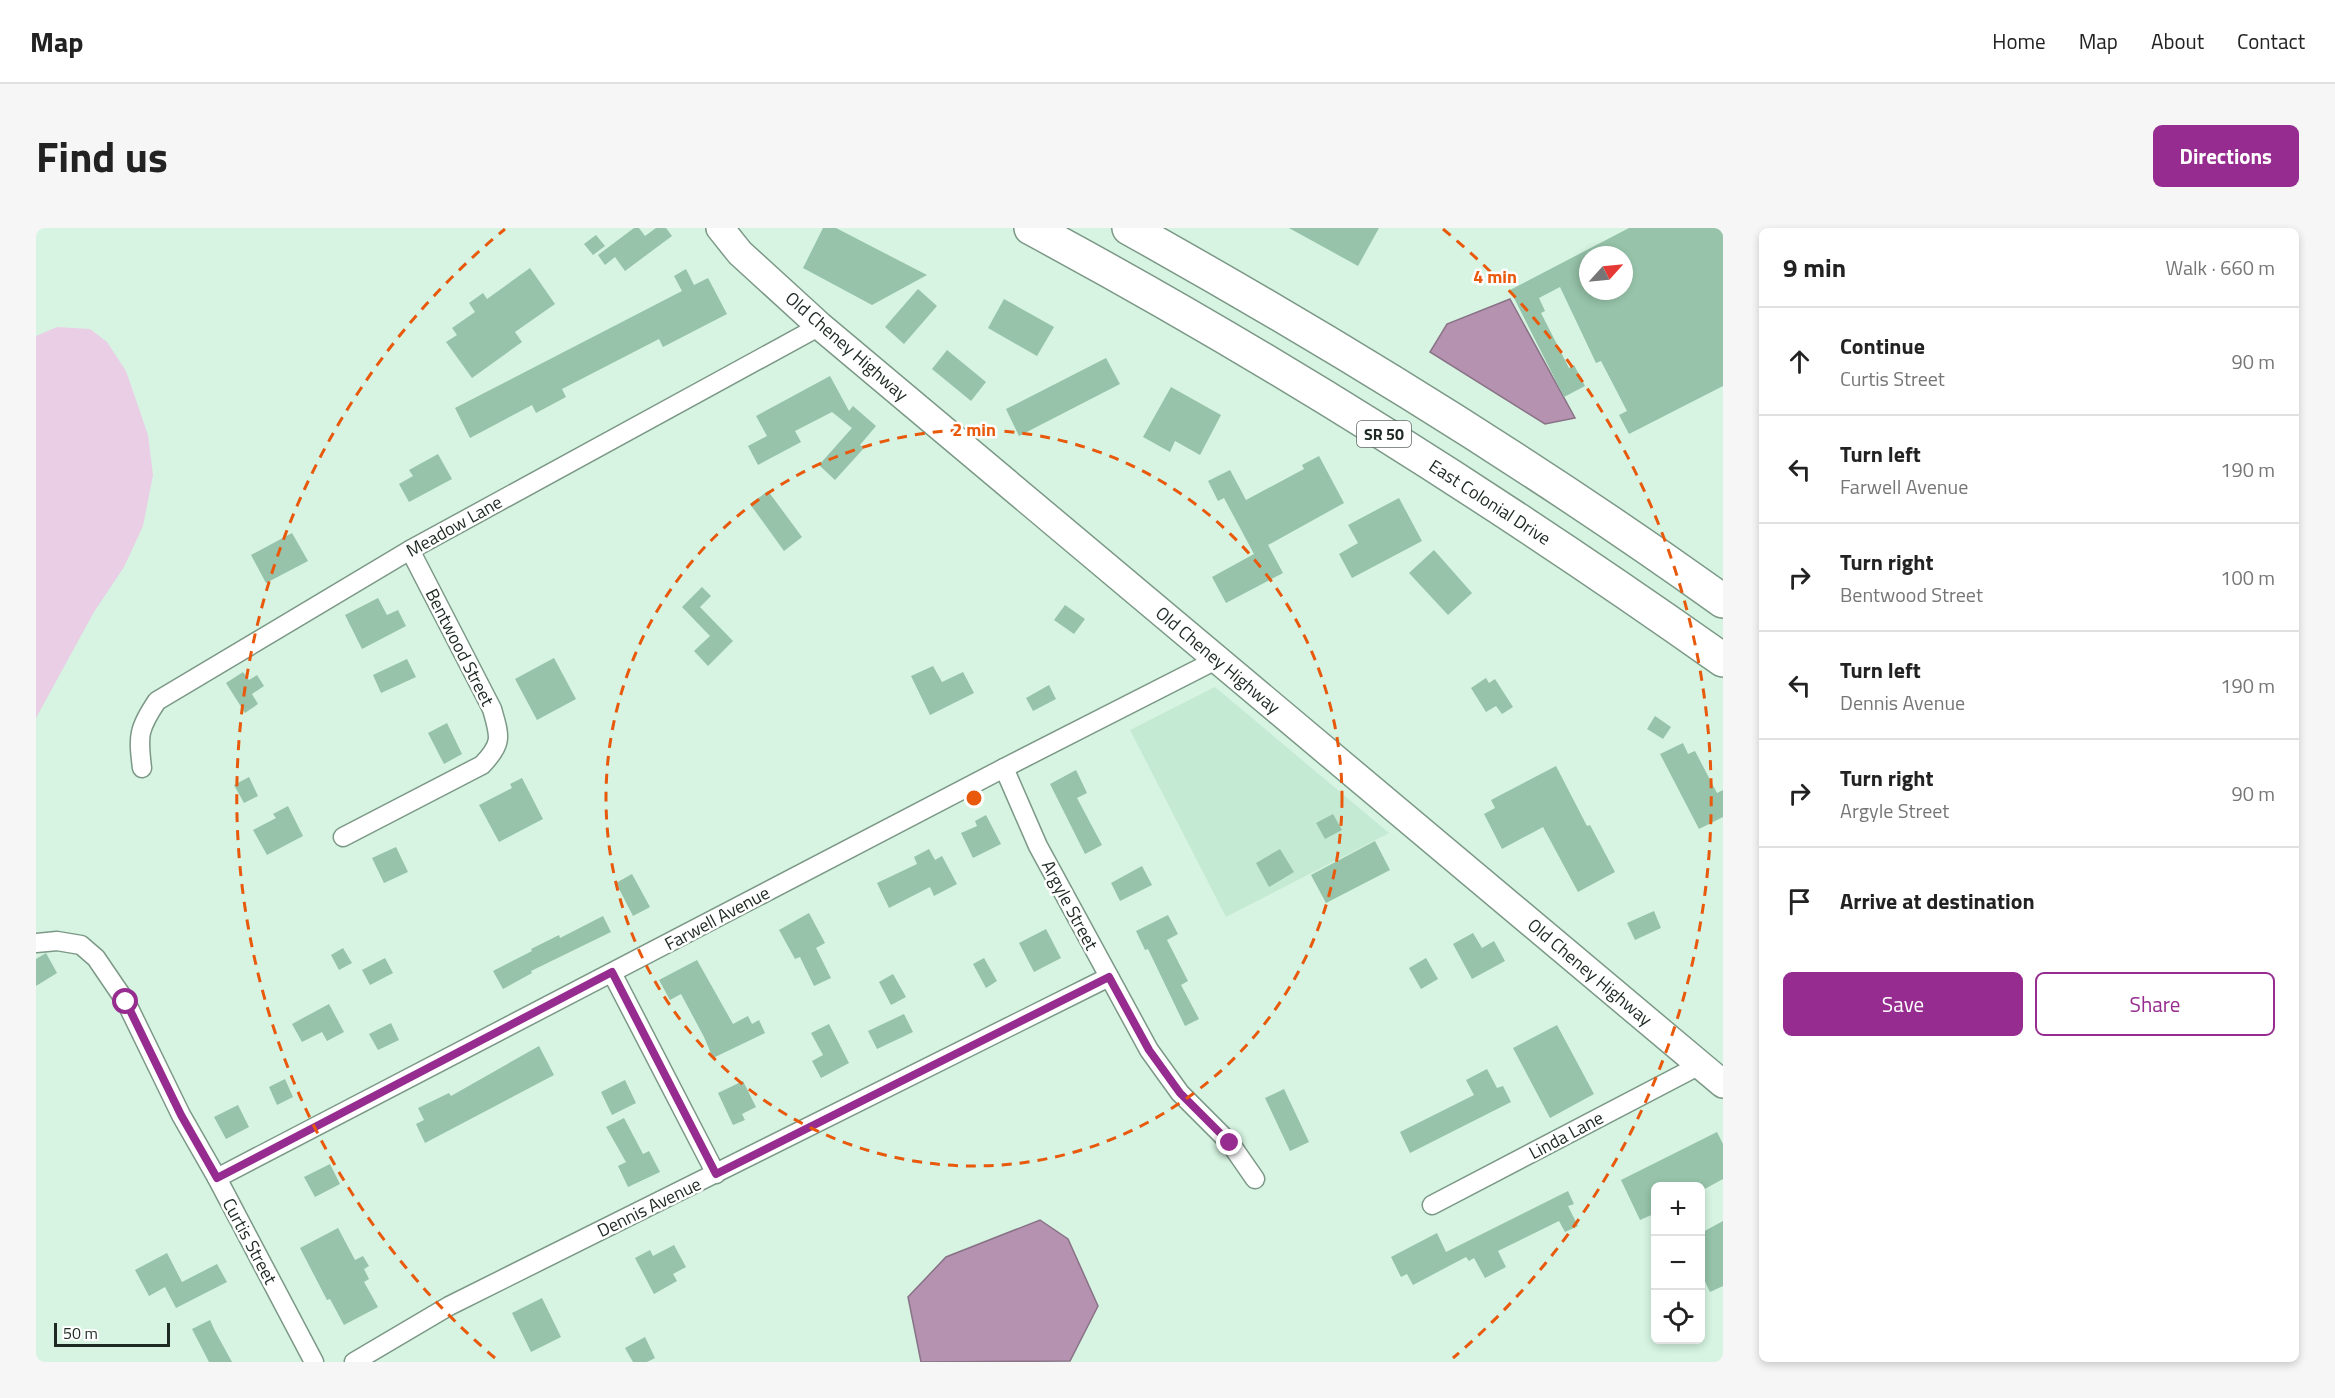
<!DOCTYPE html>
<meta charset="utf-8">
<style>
body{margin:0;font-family:"Titillium Web",sans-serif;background:#f6f6f6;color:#222}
.controls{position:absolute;right:18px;bottom:18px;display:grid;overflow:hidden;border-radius:9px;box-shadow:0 3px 9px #0003}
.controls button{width:54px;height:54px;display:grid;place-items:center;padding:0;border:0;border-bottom:2px solid #e0e0e0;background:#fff;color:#222;font:30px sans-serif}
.compass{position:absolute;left:1543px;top:18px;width:54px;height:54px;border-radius:50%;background:#fff;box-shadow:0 3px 9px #0003;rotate:63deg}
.scale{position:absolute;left:18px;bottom:15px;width:116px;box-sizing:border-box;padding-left:6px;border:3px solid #1d2922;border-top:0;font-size:16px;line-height:21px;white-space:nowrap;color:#1d2922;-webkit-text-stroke:4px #fff;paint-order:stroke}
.stop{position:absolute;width:18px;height:18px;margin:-14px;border:4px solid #962c8f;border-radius:50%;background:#fff}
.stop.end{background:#962c8f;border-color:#fff;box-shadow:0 2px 6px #0008}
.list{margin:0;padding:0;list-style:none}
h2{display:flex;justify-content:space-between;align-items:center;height:78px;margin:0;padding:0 24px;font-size:26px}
h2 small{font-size:20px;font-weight:400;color:#767676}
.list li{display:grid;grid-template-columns:39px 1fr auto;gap:18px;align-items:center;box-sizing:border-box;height:108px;padding:0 24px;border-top:2px solid #e0e0e0}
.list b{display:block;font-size:22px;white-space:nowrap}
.list p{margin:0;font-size:20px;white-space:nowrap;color:#767676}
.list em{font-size:20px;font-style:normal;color:#767676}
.actions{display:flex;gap:12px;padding:18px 24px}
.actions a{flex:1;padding:14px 0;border:2px solid #962c8f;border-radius:9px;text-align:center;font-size:21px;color:#962c8f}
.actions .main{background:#962c8f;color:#fff}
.icon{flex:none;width:33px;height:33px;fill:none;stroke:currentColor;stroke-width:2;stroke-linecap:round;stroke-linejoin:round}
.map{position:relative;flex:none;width:1687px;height:1134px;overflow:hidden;border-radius:9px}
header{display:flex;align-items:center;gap:36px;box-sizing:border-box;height:84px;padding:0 30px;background:#fff;border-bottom:2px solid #e0e0e0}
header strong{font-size:28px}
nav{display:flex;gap:33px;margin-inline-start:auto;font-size:21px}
.intro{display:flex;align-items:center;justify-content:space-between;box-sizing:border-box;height:144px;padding:0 36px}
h1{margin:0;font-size:42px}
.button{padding:15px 27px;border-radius:9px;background:#962c8f;color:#fff;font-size:21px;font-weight:700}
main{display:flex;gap:36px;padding:0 36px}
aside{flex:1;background:#fff;border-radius:9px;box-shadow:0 3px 9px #0003}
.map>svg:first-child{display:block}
.built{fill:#c5ead3}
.green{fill:#eacee6}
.water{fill:#b692b1;stroke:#887286;stroke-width:1.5}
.building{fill:#96c3a9;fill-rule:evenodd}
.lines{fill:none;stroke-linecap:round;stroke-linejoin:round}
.street-casing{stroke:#7c9887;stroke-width:21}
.secondary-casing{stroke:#7c9887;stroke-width:30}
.highway-casing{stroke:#7c9887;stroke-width:36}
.street{stroke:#fff;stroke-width:18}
.secondary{stroke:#fff;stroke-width:27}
.highway{stroke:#fff;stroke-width:33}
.route{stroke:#962c8f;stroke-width:8}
.ring{fill:none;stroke:#e8590c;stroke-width:3;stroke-dasharray:10 8}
.labels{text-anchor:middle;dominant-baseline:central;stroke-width:5;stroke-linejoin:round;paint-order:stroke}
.shield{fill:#fff;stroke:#616964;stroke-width:1.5}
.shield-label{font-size:16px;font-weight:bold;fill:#1d2922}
.street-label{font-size:18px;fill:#1d2922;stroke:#fff}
.centre{fill:#e8590c;stroke:#fff;stroke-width:3}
.ring-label{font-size:18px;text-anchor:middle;font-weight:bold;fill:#e8590c;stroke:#fff;stroke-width:5;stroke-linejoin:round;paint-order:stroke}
</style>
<header>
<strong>Map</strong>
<nav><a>Home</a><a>Map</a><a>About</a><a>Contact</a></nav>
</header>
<div class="intro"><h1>Find us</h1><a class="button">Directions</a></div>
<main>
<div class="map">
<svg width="1687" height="1134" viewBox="0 0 1687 1134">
<rect width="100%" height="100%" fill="#d6f4e1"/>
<path class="built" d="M1179,459L1353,605L1190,689L1094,502Z"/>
<path class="green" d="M21,99L54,101L71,114L90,143L112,207L117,247L107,298L88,339L58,384L0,490V108Z"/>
<g class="water">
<path d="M1474,71L1539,190L1509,196L1394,124L1411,96Z"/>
<path d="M1004,992L1032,1011L1062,1078L1034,1133L885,1134L872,1069L910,1029Z"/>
</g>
<g class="building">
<path d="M598,0H603L609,8L620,0H630L636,8L589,43L579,29L569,37L562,27Z"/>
<path d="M787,0H800L891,47L836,77L767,40Z"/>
<path d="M1253,0H1343L1322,38Z"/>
<path d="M1593,0H1687V158L1593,206L1583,187L1591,183L1565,133L1560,135L1524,59L1503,70L1509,83L1505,85L1533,140L1538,137L1549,158L1528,169L1474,62ZM1552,27H1588V63H1552Z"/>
<path d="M560,7L569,18L557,27L548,16Z"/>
<path d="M494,40L519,76L479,104L486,114L436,150L410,114L421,107L416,100L439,84L433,75L447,65L451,71Z"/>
<path d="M650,41L658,57L672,50L691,86L627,119L623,111L526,161L530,169L500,185L496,177L434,210L419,180L646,63L638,48Z"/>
<path d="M882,61L901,78L868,116L849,99Z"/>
<path d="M968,71L1018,99L1001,128L952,100Z"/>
<path d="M911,122L950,154L935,173L896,141Z"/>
<path d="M1070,130L1084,156L983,208L970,181Z"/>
<path d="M794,148L813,183L817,178L840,198L824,217L828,220L799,252L783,237L816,200L796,184L759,203L765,214L722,237L712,218L731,208L720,188Z"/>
<path d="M1135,159L1185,187L1164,227L1139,213L1134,224L1107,209Z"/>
<path d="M402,226L416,251L373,274L363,256L377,248L373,242Z"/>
<path d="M1283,228L1308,275L1232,317L1247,345L1190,375L1176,349L1218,326L1188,270L1182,273L1172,253L1194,242L1210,272L1268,241L1266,237Z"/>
<path d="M732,263L766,309L748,323L714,276Z"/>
<path d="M1363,270L1386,313L1316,350L1303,326L1322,315L1312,297Z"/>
<path d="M256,305L272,333L230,355L215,327Z"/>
<path d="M1398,322L1436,365L1412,387L1373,345Z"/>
<path d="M666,359L675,368L664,379L697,413L672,438L658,423L674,408L646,379Z"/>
<path d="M342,370L351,387L362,382L370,398L326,421L309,387Z"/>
<path d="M1029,377L1049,391L1038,406L1018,392Z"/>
<path d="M518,430L540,471L501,492L479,451Z"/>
<path d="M371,431L380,449L345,465L337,447Z"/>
<path d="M897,438L906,454L927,444L938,465L894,487L875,448Z"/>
<path d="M207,444L213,452L221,447L228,458L216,466L222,476L209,485L190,455Z"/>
<path d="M1450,450L1453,455L1459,451L1477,479L1466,486L1460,478L1450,484L1435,460Z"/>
<path d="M1013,457L1020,471L997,483L990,470Z"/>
<path d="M1619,488L1635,499L1627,511L1611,501Z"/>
<path d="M411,495L426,526L408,536L392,505Z"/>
<path d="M1647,515L1652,526L1659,523L1681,565L1687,562V589L1663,601L1624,526Z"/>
<path d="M1520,538L1551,598L1554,597L1579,644L1542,664L1507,599L1466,621L1448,586L1459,580L1455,572Z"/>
<path d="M1040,542L1051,565L1041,570L1066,617L1049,626L1014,556Z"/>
<path d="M213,549L222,568L208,575L198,557Z"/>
<path d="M486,550L507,591L463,614L443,577L476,560L474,556Z"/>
<path d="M252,578L267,608L231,627L217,602L240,590L237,586Z"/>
<path d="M1297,586L1306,602L1289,611L1280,595Z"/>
<path d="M950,587L965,616L937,630L925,605L941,598L939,593Z"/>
<path d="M1339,613L1354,642L1290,675L1275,647Z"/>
<path d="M360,619L372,644L348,655L336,630Z"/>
<path d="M893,621L899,632L906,628L921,656L898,668L894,659L853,680L841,655L881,636L878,629Z"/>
<path d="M1244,621L1258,644L1233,659L1220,635Z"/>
<path d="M1106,638L1116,657L1084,673L1075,655Z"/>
<path d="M596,646L614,679L597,688L580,655Z"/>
<path d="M1618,683L1625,700L1599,712L1591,695Z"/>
<path d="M773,685L789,715L780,720L795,750L778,758L764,729L759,731L743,702Z"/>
<path d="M1132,687L1142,706L1131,712L1152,753L1145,757L1163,791L1149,798L1112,721L1109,722L1100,703Z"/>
<path d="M567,688L575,704L495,743L496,745L467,761L457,743L496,723L495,721L523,707L524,710Z"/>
<path d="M1010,701L1025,730L998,744L983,715Z"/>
<path d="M1437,705L1446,720L1458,713L1469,733L1436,751L1417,716Z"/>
<path d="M307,720L316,735L303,742L295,727Z"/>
<path d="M10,725L21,745L0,758V731Z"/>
<path d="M349,730L357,745L334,757L326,742Z"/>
<path d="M948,730L961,753L950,760L937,736Z"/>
<path d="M1390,730L1402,751L1385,761L1373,740Z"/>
<path d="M661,732L697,796L712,788L716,796L723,792L729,805L677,830L668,809L645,766L634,772L623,752Z"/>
<path d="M857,746L870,769L855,777L843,754Z"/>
<path d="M293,776L308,804L291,813L286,804L266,814L256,796Z"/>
<path d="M868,786L877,804L841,821L832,803Z"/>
<path d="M355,795L363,812L342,822L333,806Z"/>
<path d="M793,796L813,835L785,850L776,833L787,827L775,805Z"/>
<path d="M1521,797L1558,866L1514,890L1477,820Z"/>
<path d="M503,818L518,847L389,915L380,896L388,892L382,880L413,865L415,868Z"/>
<path d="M1451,841L1461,860L1467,858L1475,874L1374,925L1364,904L1438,867L1430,852Z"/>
<path d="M249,851L257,869L241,877L233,859Z"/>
<path d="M589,852L600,875L576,887L565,864Z"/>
<path d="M707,853L720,879L706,886L709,892L697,897L682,865Z"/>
<path d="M1248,861L1273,914L1254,923L1229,870Z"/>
<path d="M202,877L213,899L190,911L178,889Z"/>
<path d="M588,890L607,926L613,923L624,944L592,959L582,938L590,934L570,899Z"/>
<path d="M1681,904L1687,916V951L1665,963V958H1620V985L1604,992L1585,952Z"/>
<path d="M294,936L304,956L279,969L268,949Z"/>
<path d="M1532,963L1538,976L1532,978L1542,998L1529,1004L1523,993L1462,1023L1470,1039L1449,1050L1438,1030L1433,1033L1430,1029L1377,1057L1371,1046L1365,1049L1355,1029L1401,1005L1410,1024Z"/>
<path d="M1687,993V1058L1674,1064L1665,1045V1005Z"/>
<path d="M302,1000L319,1032L327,1028L333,1038L328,1041L333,1051L328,1054L342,1079L308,1097L294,1071L291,1072L264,1020Z"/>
<path d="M638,1017L650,1039L637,1046L641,1053L618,1066L599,1030L614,1022L617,1028Z"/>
<path d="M131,1025L146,1054L181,1036L191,1054L140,1080L129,1059L113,1068L99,1042Z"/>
<path d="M506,1070L525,1109L495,1124L476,1085Z"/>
<path d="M174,1092L179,1103L196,1134H173L156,1101Z"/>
<path d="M609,1109L619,1130L611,1134H597L589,1120Z"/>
</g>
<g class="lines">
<g class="street-casing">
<g id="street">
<path d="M106,540C102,508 102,501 121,473L374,322L784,98"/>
<path d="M968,540L1002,618L1113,822L1144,865L1194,915L1219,951"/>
<path d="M307,609L446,537C467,515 464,509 456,481L374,322"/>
<path d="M0,715L21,713L45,717L60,730L90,774L145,887L181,950L278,1134"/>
<path d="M576,745L680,946"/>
<path d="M181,950L968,540L1182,431"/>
<path d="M1396,977L1664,837"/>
<path d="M318,1134L413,1078L1073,749"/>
</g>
</g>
<g class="secondary-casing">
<path id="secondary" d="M684,0L704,25L784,98L1687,856"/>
</g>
<g class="highway-casing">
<g id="highway">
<path d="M995,0C1235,129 1465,275 1687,432"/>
<path d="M1093,0C1297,114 1497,237 1687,373"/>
</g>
</g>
<use href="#street" class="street"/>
<use href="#secondary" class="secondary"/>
<use href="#highway" class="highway"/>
</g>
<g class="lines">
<path class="route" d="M90,774L145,887L181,950L576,744L680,946L1073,749L1113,822L1144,865L1194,915"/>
</g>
<g class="ring">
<circle cx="938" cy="570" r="368"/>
<path d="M459 1130A737 737 0 0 1 469 1M1407 1A737 737 0 0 1 1417 1130"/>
</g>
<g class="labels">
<rect class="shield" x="1321" y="193" width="54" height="26" rx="4.5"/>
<g class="shield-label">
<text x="1348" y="206">SR 50</text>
</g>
<g class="street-label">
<text transform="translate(811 118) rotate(41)">Old Cheney Highway</text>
<text transform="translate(1454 274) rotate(33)">East Colonial Drive</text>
<text transform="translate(418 298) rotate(-29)">Meadow Lane</text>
<text transform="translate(424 419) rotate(63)">Bentwood Street</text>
<text transform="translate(1182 432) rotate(40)">Old Cheney Highway</text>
<text transform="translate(1034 677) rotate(62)">Argyle Street</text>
<text transform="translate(681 690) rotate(-28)">Farwell Avenue</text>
<text transform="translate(1554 744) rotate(40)">Old Cheney Highway</text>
<text transform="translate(1530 907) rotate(-28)">Linda Lane</text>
<text transform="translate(613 979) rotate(-26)">Dennis Avenue</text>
<text transform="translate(214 1013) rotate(62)">Curtis Street</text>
</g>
</g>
<circle cx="938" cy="570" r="9" class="centre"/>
<g class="ring-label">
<text x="1459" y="55">4 min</text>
<text x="938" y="208">2 min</text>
</g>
</svg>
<div class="controls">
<button>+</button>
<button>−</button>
<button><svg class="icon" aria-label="locate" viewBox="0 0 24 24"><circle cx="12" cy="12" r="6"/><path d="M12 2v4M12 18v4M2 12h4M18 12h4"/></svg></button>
</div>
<svg class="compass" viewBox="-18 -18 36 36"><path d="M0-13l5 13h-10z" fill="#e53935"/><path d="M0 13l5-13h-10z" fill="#767676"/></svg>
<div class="scale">50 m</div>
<div class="stop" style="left:90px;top:774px"></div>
<div class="stop end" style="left:1194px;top:915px"></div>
</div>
<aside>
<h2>9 min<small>Walk · 660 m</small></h2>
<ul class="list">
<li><svg class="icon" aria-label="ahead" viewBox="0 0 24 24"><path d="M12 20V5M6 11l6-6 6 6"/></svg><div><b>Continue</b><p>Curtis Street</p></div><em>90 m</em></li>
<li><svg class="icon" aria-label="left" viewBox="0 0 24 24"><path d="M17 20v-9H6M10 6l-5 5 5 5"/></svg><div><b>Turn left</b><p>Farwell Avenue</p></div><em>190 m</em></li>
<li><svg class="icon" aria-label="right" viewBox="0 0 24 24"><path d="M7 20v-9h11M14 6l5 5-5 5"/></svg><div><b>Turn right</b><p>Bentwood Street</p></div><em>100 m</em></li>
<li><svg class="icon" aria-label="left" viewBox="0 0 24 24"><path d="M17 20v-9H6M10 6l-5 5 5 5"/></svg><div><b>Turn left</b><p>Dennis Avenue</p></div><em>190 m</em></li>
<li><svg class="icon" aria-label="right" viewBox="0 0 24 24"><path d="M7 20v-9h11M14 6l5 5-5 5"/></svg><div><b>Turn right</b><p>Argyle Street</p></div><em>90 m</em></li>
<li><svg class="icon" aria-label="arrive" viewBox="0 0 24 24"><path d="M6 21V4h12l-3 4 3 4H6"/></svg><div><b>Arrive at destination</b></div></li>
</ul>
<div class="actions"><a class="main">Save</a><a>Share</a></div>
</aside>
</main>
